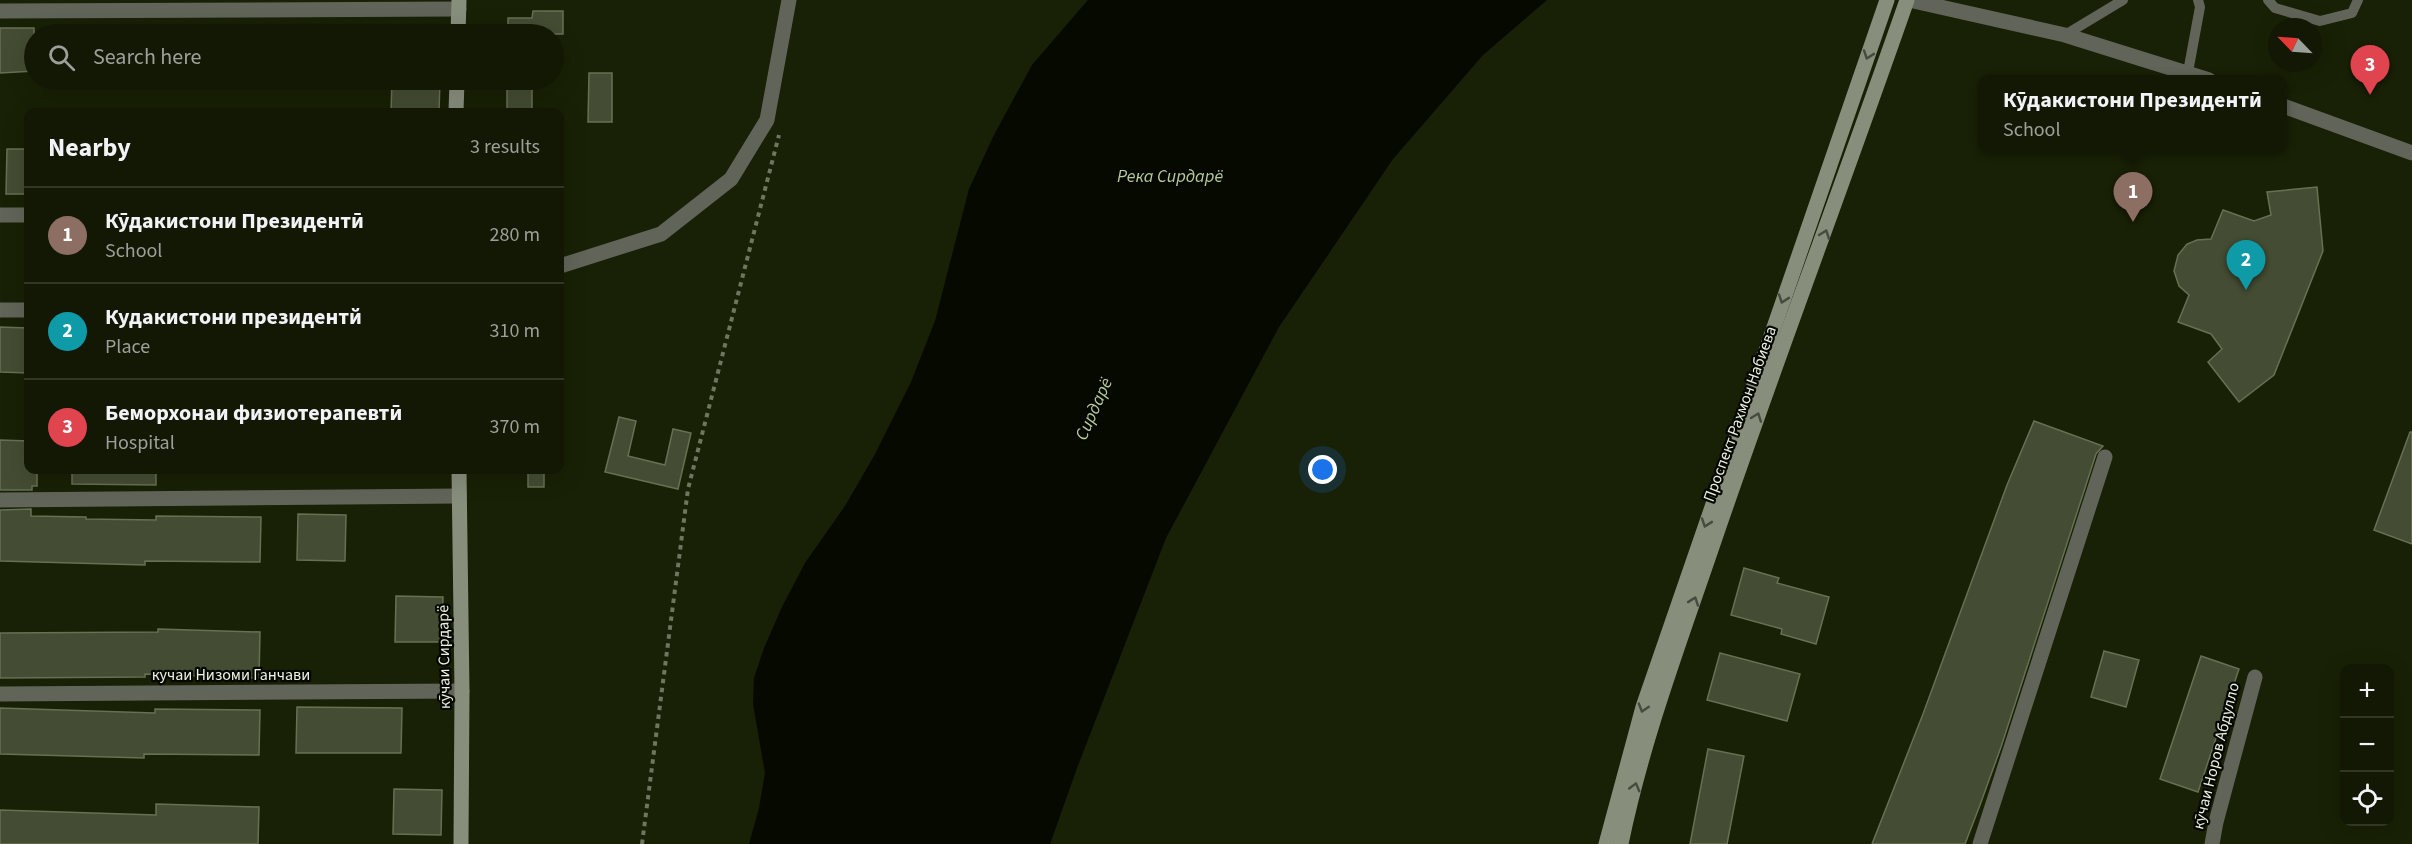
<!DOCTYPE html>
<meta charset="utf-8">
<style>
body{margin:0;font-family:"Source Sans 3",sans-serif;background:#1f2513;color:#f1f3f6}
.controls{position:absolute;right:18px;bottom:18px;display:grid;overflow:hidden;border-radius:12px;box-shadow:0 6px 24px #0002}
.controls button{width:54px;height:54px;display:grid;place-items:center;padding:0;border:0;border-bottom:2px solid #313726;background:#121804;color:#f1f3f6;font:30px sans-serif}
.compass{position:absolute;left:2268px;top:18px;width:54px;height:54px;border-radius:50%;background:#121804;box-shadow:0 6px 24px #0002;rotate:295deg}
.you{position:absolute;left:1323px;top:470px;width:21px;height:21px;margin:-15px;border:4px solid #fff;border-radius:50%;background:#1a73e8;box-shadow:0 0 0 9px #1a73e833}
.badge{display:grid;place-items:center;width:39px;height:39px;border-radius:50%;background:#7c3aed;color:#fff;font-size:20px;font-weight:700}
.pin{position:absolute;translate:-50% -50px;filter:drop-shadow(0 2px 3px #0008)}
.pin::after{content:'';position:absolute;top:32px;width:21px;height:18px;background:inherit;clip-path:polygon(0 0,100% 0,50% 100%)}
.popup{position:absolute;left:1978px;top:75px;width:309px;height:78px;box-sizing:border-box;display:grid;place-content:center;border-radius:12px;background:#121804;filter:drop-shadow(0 2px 4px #0005);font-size:20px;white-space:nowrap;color:#9ca09a}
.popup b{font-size:22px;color:#f1f3f6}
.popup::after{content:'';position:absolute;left:50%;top:100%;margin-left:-12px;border:12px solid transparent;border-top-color:#121804}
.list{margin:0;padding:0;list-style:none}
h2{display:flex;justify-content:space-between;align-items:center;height:78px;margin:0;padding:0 24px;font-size:26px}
h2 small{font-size:20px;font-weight:400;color:#9ca09a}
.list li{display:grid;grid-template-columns:39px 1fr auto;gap:18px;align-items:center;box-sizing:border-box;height:96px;padding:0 24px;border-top:2px solid #313726}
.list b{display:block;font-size:22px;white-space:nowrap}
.list p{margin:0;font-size:20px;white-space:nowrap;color:#9ca09a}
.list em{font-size:20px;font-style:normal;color:#9ca09a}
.icon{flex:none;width:33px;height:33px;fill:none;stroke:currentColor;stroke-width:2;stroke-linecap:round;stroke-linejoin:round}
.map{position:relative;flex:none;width:2412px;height:844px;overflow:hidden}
.search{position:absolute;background:#121804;box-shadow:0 6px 24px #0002;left:24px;top:24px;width:540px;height:66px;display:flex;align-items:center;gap:15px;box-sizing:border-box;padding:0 21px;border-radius:33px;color:#9ca09a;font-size:22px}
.panel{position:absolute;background:#121804;box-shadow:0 6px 24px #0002;left:24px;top:108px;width:540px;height:366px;border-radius:12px}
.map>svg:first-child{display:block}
.water{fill:#050900}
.building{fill:#444c33;stroke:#667053;stroke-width:1.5}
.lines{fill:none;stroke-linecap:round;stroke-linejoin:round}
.path{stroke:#6e765f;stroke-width:4;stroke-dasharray:4.5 4.5;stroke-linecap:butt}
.service{stroke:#616559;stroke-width:10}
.minor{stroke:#616559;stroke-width:15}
.secondary{stroke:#888e7c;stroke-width:15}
.oneway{stroke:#464b3e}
.labels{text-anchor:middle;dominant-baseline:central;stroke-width:4.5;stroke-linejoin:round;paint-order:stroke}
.street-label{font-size:16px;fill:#ecf2e1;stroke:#050801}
.water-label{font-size:18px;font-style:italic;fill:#b9ca98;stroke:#050801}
</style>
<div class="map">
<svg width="2412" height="844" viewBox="0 0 2412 844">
<rect width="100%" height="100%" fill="#182005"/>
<path class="water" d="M1088,0H1547L1483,55L1393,159L1279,327L1166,538L1077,768L1050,844H749L759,808L765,773L753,704L754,678L764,648L782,607L805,563L845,506L874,456L911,382L935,321L969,189L994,135L1032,65Z"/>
<g class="building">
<path d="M533,11H563V34H508V18H532Z"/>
<path d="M0,28H34V71L0,73Z"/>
<path d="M589,73H612V122H588Z"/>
<path d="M392,80H440L439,112H391Z"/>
<rect x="507" y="80" width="25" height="32"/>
<path d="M7,149H28V194H6Z"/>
<path d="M2317,187L2323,251L2274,375L2239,402L2208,362L2222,349L2211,334L2178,322L2189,295L2179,286L2174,271L2178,255L2187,244L2197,240L2211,239L2223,210L2254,221L2271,215L2267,192Z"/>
<path d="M0,327L28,328V373L0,372Z"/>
<path d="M619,417L636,421L628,456L665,465L673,429L691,433L678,489L605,472Z"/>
<path d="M2034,421L2103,446L2096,454L2001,747L1980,805L1965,844H1872L1923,714L2007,485Z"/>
<path d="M2410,432H2412V544L2374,530Z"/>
<path d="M0,440L28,441V470H37V486H32V490H0Z"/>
<path d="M72,470H156V485L72,484Z"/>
<rect x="528" y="470" width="16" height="17"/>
<path d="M31,509V516L86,517V519L156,520V516L261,517L260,562L145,561V565L0,561V510Z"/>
<path d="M298,514L346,515L345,561L297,560Z"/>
<path d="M1744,568L1779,578L1777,583L1829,597L1816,644L1781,634L1782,629L1731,615Z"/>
<path d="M396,596L443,597L442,642H395Z"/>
<path d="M158,629L260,632L259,678L145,674V677L0,678V633L158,632Z"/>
<path d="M2104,651L2139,660L2126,707L2091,697Z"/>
<path d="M1720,653L1800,674L1787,721L1707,700Z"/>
<path d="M2201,656L2239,669L2198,792L2160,779Z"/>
<path d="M297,707L402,708L401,753H296Z"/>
<path d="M0,708L155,713V709L260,710L259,755L144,754V758L0,754Z"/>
<path d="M1708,749L1744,756L1727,844H1690Z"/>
<path d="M394,789L442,790L441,835L393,834Z"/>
<path d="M156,804L259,807L258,844H0V810L156,815Z"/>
</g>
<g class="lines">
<path class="path" d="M642,844L688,489L779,135"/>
<g class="service">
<path d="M2268,0L2275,8L2320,21L2352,13L2358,0"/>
<path d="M2065,35L2123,0"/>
<path d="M2188,72L2200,7L2198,0"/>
</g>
<g class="minor">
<path d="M1909,0L2065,35L2209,80"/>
<path d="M0,11L459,9"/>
<path d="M2283,106L2412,153"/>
<path d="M0,215H28"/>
<path d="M560,266L661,234L731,179L767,120L789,0"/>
<path d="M0,310H28"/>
<path d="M0,500L459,496"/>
<path d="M0,694L462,691"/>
<path d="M1980,844L2105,457"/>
<path d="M2212,844L2216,822L2255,677"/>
</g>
<g class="secondary">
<path d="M458,34L459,0"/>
<path d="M456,112L457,80"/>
<path d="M459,470L462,691L461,844"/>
<path d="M1606,844L1643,707L1887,0"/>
<path d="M1621,844C1642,741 1680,641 1714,541C1776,360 1844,181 1907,0"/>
</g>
</g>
<defs><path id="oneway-chevron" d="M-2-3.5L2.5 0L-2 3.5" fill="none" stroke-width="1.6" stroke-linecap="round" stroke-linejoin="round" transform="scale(1.5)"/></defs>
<g class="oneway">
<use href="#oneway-chevron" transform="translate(1868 55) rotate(109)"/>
<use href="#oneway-chevron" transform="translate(1825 234) rotate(-70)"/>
<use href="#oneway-chevron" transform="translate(1783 299) rotate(109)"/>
<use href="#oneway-chevron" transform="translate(1757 417) rotate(-70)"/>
<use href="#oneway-chevron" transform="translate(1706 523) rotate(109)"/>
<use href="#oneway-chevron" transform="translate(1694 601) rotate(-71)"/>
<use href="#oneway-chevron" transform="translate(1643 708) rotate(107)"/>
<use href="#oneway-chevron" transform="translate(1635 787) rotate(-75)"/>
</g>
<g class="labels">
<g class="street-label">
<text transform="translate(1740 414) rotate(-70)">Проспект Рахмон Набиева</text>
<text transform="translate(444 657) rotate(-91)">кӯчаи Сирдарё</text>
<text x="231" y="675">кучаи Низоми Ганчави</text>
<text transform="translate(2216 756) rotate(-76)">кӯчаи Норов Абдулло</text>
</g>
<g class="water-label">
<text x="1170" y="176">Река Сирдарё</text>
<text transform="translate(1094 409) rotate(-66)">Сирдарё</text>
</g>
</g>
</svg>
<div class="controls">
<button>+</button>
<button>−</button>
<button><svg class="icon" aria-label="locate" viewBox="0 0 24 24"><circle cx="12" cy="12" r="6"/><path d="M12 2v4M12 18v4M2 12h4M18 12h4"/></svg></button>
</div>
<svg class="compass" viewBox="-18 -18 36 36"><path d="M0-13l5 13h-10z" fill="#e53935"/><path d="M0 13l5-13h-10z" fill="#9ca09a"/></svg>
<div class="you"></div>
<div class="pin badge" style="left:2133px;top:222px;background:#8d6e63">1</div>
<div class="popup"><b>Кӯдакистони Президентӣ</b>School</div>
<div class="pin badge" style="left:2246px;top:290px;background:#0f9aa8">2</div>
<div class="pin badge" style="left:2370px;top:95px;background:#e0444e">3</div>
<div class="search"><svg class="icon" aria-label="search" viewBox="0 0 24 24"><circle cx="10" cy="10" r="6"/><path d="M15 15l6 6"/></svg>Search here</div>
<section class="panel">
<h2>Nearby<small>3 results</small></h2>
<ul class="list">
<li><span class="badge" style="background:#8d6e63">1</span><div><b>Кӯдакистони Президентӣ</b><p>School</p></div><em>280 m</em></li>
<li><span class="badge" style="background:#0f9aa8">2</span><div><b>Кудакистони президентй</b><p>Place</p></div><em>310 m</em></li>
<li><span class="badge" style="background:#e0444e">3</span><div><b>Беморхонаи физиотерапевтӣ</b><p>Hospital</p></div><em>370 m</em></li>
</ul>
</section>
</div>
